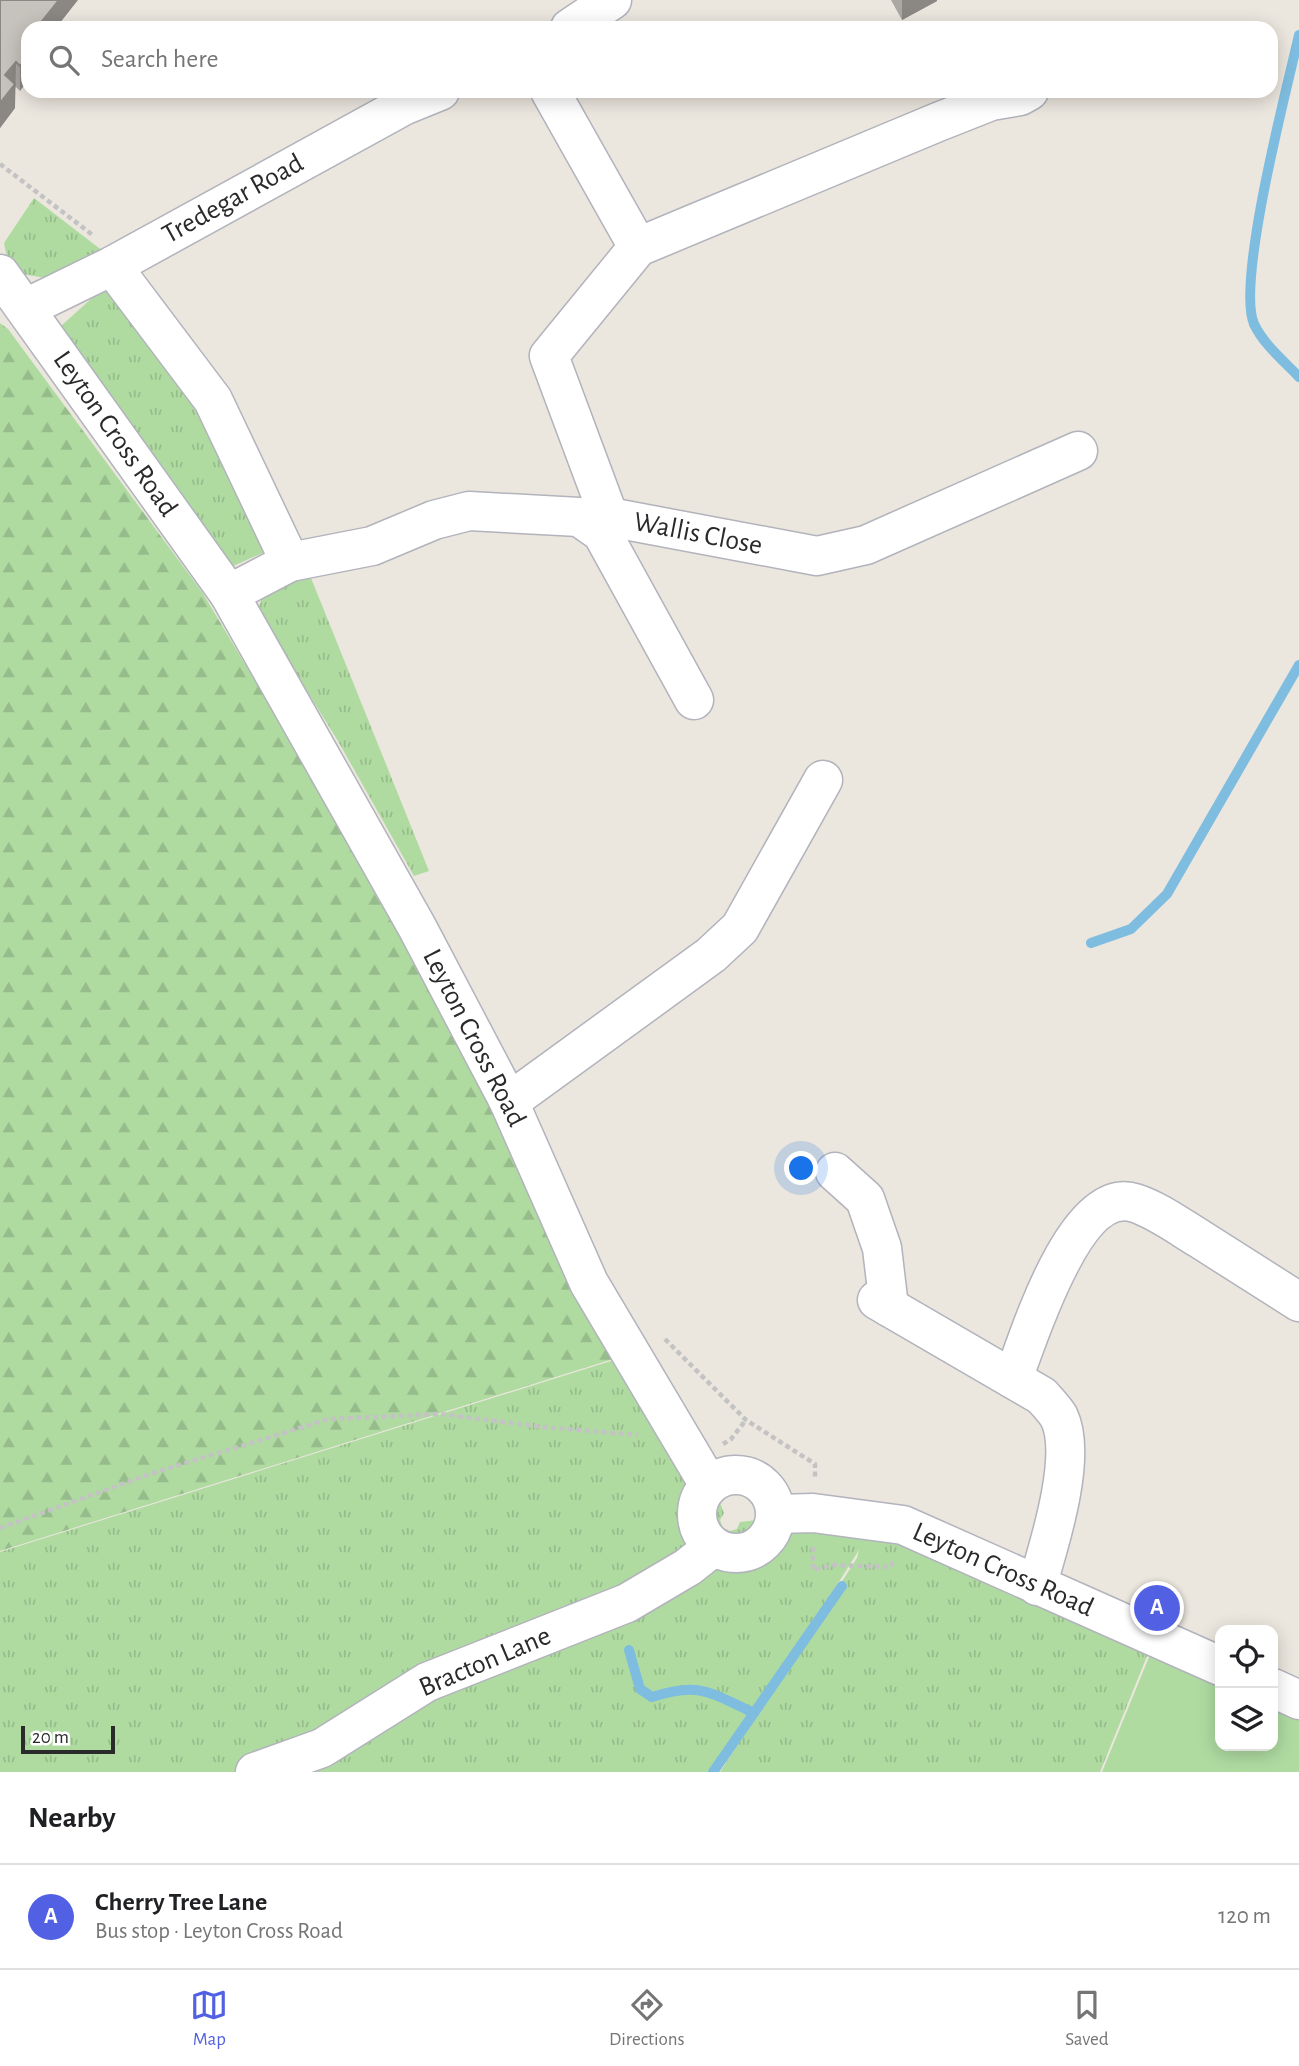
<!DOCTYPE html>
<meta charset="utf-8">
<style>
body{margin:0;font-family:"Alegreya Sans",sans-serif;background:#f6f6f6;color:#202124}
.controls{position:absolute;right:21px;bottom:21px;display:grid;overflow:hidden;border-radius:14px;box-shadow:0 4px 18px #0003}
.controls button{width:63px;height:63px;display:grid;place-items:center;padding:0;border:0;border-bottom:2px solid #e0e0e0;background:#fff;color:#202124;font:35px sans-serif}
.scale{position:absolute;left:21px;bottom:18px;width:94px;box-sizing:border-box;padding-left:7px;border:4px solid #2a2a2a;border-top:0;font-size:19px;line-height:24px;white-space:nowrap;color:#2a2a2a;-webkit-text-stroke:5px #fff;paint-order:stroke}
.you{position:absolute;left:802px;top:1169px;width:24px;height:24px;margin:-18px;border:5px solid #fff;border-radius:50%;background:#1a73e8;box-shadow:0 0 0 10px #1a73e833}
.badge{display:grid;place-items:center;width:46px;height:46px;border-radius:50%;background:#5260e4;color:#fff;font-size:23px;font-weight:700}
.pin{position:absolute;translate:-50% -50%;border:4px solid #fff;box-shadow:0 2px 7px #0006}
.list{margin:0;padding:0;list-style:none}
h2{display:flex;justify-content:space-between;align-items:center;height:91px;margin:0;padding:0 28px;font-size:30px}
h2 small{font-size:23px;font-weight:400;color:#757577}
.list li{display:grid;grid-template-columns:46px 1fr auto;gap:21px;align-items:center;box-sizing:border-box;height:105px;padding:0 28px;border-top:2px solid #e0e0e0}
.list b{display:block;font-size:26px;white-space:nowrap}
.list p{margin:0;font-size:23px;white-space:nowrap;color:#757577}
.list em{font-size:23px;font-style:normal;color:#757577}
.icon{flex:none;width:38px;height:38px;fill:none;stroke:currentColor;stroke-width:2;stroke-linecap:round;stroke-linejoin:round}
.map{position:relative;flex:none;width:1299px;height:1772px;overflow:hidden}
.search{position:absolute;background:#fff;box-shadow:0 4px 18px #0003;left:21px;right:21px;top:21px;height:77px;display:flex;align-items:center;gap:18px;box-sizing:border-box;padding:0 24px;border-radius:21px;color:#757577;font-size:26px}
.sheet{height:196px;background:#fff}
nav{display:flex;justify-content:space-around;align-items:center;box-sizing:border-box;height:98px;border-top:2px solid #e0e0e0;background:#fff;font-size:19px;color:#757577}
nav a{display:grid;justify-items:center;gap:4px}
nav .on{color:#5260e4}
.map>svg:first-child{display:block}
.grass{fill:url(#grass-tufts)}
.forest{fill:url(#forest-firs)}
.park{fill:#afdba1}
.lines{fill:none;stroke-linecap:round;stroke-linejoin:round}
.stream{stroke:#7ebde0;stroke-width:10}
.minor-casing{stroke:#b2b3bc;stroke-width:41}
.path{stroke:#c3c3c3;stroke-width:4.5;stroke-dasharray:5 3.5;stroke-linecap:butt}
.minor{stroke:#fff;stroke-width:38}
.wall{fill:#aaa8a3}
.shaded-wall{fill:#8b8884}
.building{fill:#c6c3bd;stroke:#8b8884;stroke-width:2}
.labels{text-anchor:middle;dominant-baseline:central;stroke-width:5;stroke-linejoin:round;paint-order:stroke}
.street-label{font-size:28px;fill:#2a2a2a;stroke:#fff}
</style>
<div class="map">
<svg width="1299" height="1772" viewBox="0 0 1299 1772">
<defs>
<pattern id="grass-tufts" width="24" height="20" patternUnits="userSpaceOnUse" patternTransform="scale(1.75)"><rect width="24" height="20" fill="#afdba1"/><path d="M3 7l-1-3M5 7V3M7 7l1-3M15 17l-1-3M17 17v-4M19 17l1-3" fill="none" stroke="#97bc8b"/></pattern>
<pattern id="forest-firs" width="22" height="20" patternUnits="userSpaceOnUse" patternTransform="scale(1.75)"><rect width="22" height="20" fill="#afdba1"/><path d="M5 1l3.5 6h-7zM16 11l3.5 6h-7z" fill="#97bc8b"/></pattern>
</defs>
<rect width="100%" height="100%" fill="#ebe6de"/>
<g class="grass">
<path d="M34,198L108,255L52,279L22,274L6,253L4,243Z"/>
<path d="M109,289L220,440L269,550L231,567L61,326L101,290Z"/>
<path d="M309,573L429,871L414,876L338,741L257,611L265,592Z"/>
<path d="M630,1355L713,1485L724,1513L720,1520L723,1528L730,1531L737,1529L740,1522L813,1514L872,1521L1154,1639L1100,1772H720L857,1558L859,1550L719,1772H0V1552Z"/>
</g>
<path class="forest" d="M0,323L8,329L202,592L405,932L629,1354L0,1551Z"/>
<path class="park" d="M1156,1640L1220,1668V1746H1273V1690L1299,1702V1772H1102Z"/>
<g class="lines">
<g class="stream">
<path d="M1299,35C1287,88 1236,282 1254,324C1264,345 1284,361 1299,377"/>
<path d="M1091,943L1131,929L1167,894L1299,665"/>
<path d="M629,1650L640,1689L652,1697C701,1681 710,1693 754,1713"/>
<path d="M713,1772L842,1586"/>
</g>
<g class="minor-casing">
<g id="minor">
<path d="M570,28L612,0"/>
<path d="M550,91L638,247"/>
<path d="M1029,91L1020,96L991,101L938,122L638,247L549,356L609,517L817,556L866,545L1078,451"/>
<path d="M112,266L213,400L290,562L229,594"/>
<path d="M0,274L229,594L417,927L509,1102L589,1283L709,1485"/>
<path d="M26,308L112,266L403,106L440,91"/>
<path d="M290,562L372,546L434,520L469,511L579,517L602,533L694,700"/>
<path d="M509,1102L711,955L740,928L823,780"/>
<path d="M835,1172L865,1199L882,1248L889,1307"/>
<path d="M877,1300L1042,1396C1047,1402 1055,1410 1059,1417C1078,1456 1049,1545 1037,1586"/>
<path d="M1013,1379C1028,1339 1075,1184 1135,1203C1157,1210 1180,1227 1200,1239C1233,1260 1266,1281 1299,1302"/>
<circle cx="736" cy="1514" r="39"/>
<path d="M777,1514L813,1513L903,1525L1220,1666"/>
<path d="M1273,1688L1299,1700"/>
<path d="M255,1772L322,1748L427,1682L627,1603L688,1567L712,1548"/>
</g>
</g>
<g class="path">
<path d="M0,164L94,236"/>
<path d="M665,1339L746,1420L815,1464V1479"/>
<path d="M723,1444L731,1439L746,1420"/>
<path d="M0,1528L150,1474L329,1419L440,1414L543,1427L638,1435"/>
<path d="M813,1547V1570L833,1565L891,1567L893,1559"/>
</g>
<use href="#minor" class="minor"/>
</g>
<g class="wall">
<path d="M0,0L28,28L20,91L16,87L15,88V108L0,128Z"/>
<path d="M891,0H937V1L902,20Z"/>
</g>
<g class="shaded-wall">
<path d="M59,0H78L56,28H39V25Z"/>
<path d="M902,0H937V1L902,20Z"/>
<path d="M28,55V80L20,91V66Z"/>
<path d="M16,62L15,108L0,128V103L5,75Z"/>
</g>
<path class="building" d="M0,0H59L39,25L42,28H28V55L20,66L16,62L5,75L15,84L0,103Z"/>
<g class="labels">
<g class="street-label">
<text transform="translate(233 199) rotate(-29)">Tredegar Road</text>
<text transform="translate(115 434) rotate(55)">Leyton Cross Road</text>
<text transform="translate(698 534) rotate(11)">Wallis Close</text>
<text transform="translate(474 1038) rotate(63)">Leyton Cross Road</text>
<text transform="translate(1003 1570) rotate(24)">Leyton Cross Road</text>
<text transform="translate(485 1662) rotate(-23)">Bracton Lane</text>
</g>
</g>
</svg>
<div class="controls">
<button><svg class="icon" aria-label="locate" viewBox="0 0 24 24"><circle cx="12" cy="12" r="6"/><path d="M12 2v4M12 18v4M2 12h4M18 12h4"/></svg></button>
<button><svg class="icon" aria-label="layers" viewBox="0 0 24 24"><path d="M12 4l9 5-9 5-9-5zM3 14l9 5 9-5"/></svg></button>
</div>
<div class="scale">20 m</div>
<div class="you"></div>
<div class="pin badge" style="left:1157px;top:1608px">A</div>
<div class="search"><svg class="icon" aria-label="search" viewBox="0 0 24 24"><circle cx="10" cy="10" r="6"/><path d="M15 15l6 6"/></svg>Search here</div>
</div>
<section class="sheet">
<h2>Nearby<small></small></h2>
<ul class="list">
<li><span class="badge">A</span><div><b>Cherry Tree Lane</b><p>Bus stop · Leyton Cross Road</p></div><em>120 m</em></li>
</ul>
</section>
<nav>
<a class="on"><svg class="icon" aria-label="map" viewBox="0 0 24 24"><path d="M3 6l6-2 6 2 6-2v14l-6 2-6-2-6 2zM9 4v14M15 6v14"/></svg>Map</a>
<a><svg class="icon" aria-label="directions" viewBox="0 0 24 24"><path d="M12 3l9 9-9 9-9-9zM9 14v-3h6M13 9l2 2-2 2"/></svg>Directions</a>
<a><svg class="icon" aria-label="saved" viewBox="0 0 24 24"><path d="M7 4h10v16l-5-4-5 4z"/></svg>Saved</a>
</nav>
